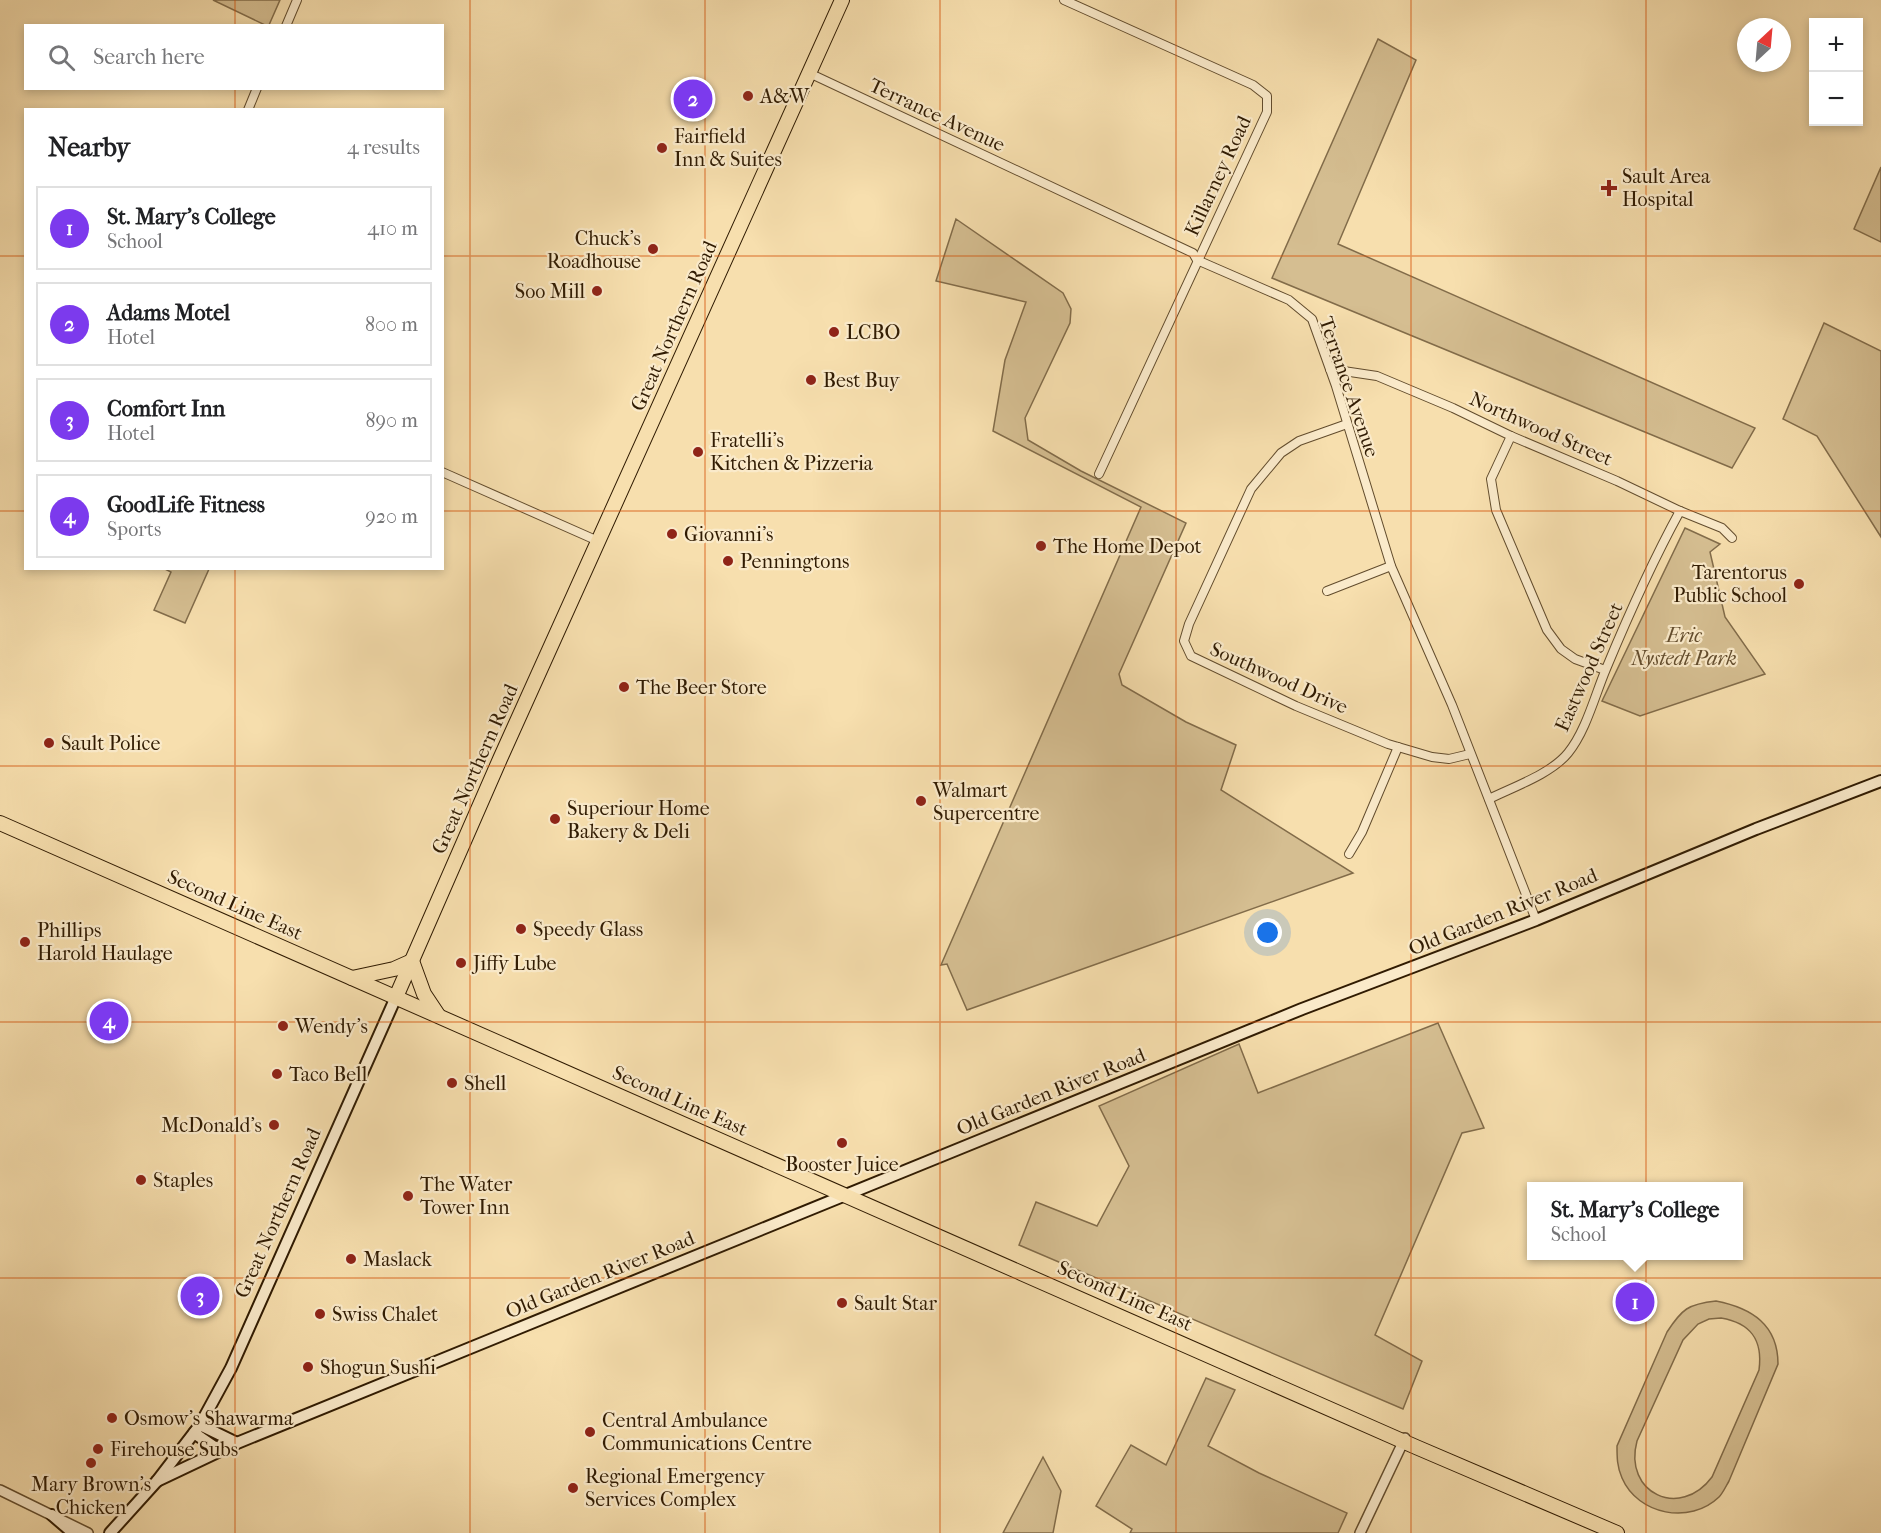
<!DOCTYPE html>
<meta charset="utf-8">
<style>
body{margin:0;font-family:"IM FELL French Canon",serif;background:#f2f2f2;color:#202124}
.controls{position:absolute;right:18px;top:18px;display:grid;overflow:hidden;border-radius:0px;box-shadow:0 3px 9px #0003}
.controls button{width:54px;height:54px;display:grid;place-items:center;padding:0;border:0;border-bottom:2px solid #e0e0e0;background:#fff;color:#202124;font:30px sans-serif}
.compass{position:absolute;left:1737px;top:18px;width:54px;height:54px;border-radius:50%;background:#fff;box-shadow:0 3px 9px #0003;rotate:26deg}
.you{position:absolute;left:1268px;top:933px;width:21px;height:21px;margin:-15px;border:4px solid #fff;border-radius:50%;background:#1a73e8;box-shadow:0 0 0 9px #1a73e833}
.badge{display:grid;place-items:center;width:39px;height:39px;border-radius:50%;background:#7c3aed;color:#fff;font-size:20px;font-weight:700}
.pin{position:absolute;translate:-50% -50%;border:3px solid #fff;box-shadow:0 2px 6px #0006}
.popup{position:absolute;left:1527px;top:1182px;width:216px;height:78px;box-sizing:border-box;display:grid;place-content:center;border-radius:0px;background:#fff;filter:drop-shadow(0 2px 4px #0005);font-size:20px;white-space:nowrap;color:#757577}
.popup b{font-size:22px;color:#202124}
.popup::after{content:'';position:absolute;left:50%;top:100%;margin-left:-12px;border:12px solid transparent;border-top-color:#fff}
.list{margin:0;padding:0;list-style:none}
h2{display:flex;justify-content:space-between;align-items:center;height:78px;margin:0;padding:0 24px;font-size:26px}
h2 small{font-size:20px;font-weight:400;color:#757577}
.list li{display:grid;grid-template-columns:39px 1fr auto;gap:18px;align-items:center;box-sizing:border-box;height:84px;margin:0 12px 12px;padding:0 12px;border:2px solid #e0e0e0;border-radius:0px}
.list b{display:block;font-size:22px;white-space:nowrap}
.list p{margin:0;font-size:20px;white-space:nowrap;color:#757577}
.list em{font-size:20px;font-style:normal;color:#757577}
.icon{flex:none;width:33px;height:33px;fill:none;stroke:currentColor;stroke-width:2;stroke-linecap:round;stroke-linejoin:round}
.map{position:relative;flex:none;width:1881px;height:1533px;overflow:hidden}
.search{position:absolute;background:#fff;box-shadow:0 3px 9px #0003;left:24px;top:24px;width:420px;height:66px;display:flex;align-items:center;gap:15px;box-sizing:border-box;padding:0 21px;border-radius:0px;color:#757577;font-size:22px}
.panel{position:absolute;background:#fff;box-shadow:0 3px 9px #0003;left:24px;top:108px;width:420px;height:462px;border-radius:0px}
.map>svg:first-child{display:block}
.green{fill:#d5be91;stroke:#826c4a;stroke-width:1.5;fill-rule:evenodd}
.lines{fill:none;stroke-linecap:round;stroke-linejoin:round}
.minor-casing{stroke:#624c2d;stroke-width:10}
.tertiary-casing{stroke:#624c2d;stroke-width:12}
.secondary-casing{stroke:#301b02;stroke-width:14}
.trunk-casing{stroke:#301b02;stroke-width:16}
.minor{stroke:#faeaca;stroke-width:8}
.tertiary{stroke:#faeaca;stroke-width:9}
.secondary{stroke:#faeaca;stroke-width:10}
.trunk{stroke:#f7dfae;stroke-width:14}
.grid{fill:none;stroke:#d6530b;stroke-width:1.5;stroke-opacity:0.55}
.poi-dot{fill:#8f2418;stroke:#faeaca;stroke-width:2}
.labels{text-anchor:middle;dominant-baseline:central;stroke-width:4.5;stroke-linejoin:round;paint-order:stroke}
.poi-label{font-size:20px;fill:#301b02;stroke:#faeaca;text-anchor:start}
.street-label{font-size:20px;fill:#301b02;stroke:#faeaca}
.park-label{font-size:20px;font-style:italic;fill:#624c2d;stroke:#faeaca}
</style>
<div class="map">
<svg width="1881" height="1533" viewBox="0 0 1881 1533">
<rect width="100%" height="100%" fill="#f7dfae"/>
<filter id="stains"><feTurbulence type="fractalNoise" baseFrequency=".00333" numOctaves="4"/><feColorMatrix values="0 0 0 0 .2 0 0 0 0 .09 0 0 0 0 .02 0 0 0 .5 -.17"/></filter>
<radialGradient id="worn" r=".72"><stop offset=".6" stop-color="#630" stop-opacity="0"/><stop offset="1" stop-color="#630" stop-opacity=".3"/></radialGradient>
<g class="green">
<path d="M213,0H280L269,25L267,26Z"/>
<path d="M1378,39L1416,60L1338,244L1755,428L1732,468L1272,278Z"/>
<path d="M1881,167V242L1854,229Z"/>
<path d="M956,219L1063,293L1071,309L1070,323L1025,418L1028,440L1081,471L1186,523L1119,674L1122,685L1186,722L1236,745L1221,790L1353,873L967,1010L947,964L941,965L1141,507L993,431L1005,360L1026,302L936,281Z"/>
<path d="M1824,323L1881,351V537L1817,436L1783,419Z"/>
<path d="M1685,528L1720,544L1710,552L1725,617L1765,674L1640,716L1602,701Z"/>
<path d="M165,569H209L185,623L154,610L171,572Z"/>
<path d="M1438,1023L1484,1128L1462,1133L1375,1335L1422,1361L1403,1409L1019,1245L1036,1202L1097,1226L1129,1166L1099,1106L1239,1044L1258,1093Z"/>
<path d="M1716,1301C1752,1308 1778,1325 1778,1364L1729,1481C1726,1486 1723,1493 1719,1497C1690,1525 1638,1515 1622,1478C1617,1467 1617,1457 1617,1446L1667,1332C1682,1309 1688,1304 1716,1301ZM1721,1318C1751,1323 1763,1340 1759,1370L1712,1477C1680,1520 1623,1493 1637,1441L1683,1340L1698,1324L1709,1319Z"/>
<path d="M1206,1378L1235,1390L1208,1446L1259,1473L1347,1513L1338,1533H1130L1132,1529L1096,1506L1131,1445L1166,1465Z"/>
<path d="M1043,1457L1061,1491L1053,1533H1003Z"/>
</g>
<g class="lines">
<g class="minor-casing">
<g id="minor">
<path d="M1064,0L1253,85L1267,96V112L1099,474"/>
<path d="M286,26L297,0"/>
<path d="M809,73L1193,253L1197,260L1289,300L1312,319L1336,386L1391,566L1452,705L1536,920"/>
<path d="M248,110L257,88"/>
<path d="M1330,369L1377,376L1453,408L1511,436L1617,481L1680,511L1722,528L1732,538"/>
<path d="M1347,424L1299,441L1281,453L1251,489L1189,624L1184,641L1191,656L1296,706L1388,744L1432,757L1449,759L1470,754"/>
<path d="M1511,436L1491,479L1496,510L1547,630L1561,649L1575,659L1605,670"/>
<path d="M442,472L598,541"/>
<path d="M1327,591L1391,566"/>
<path d="M1489,799C1513,787 1551,774 1568,753C1586,731 1595,695 1606,669C1628,616 1652,562 1680,511"/>
<path d="M1349,854L1362,832L1398,747"/>
</g>
</g>
<g class="tertiary-casing">
<g id="tertiary">
<path d="M0,1490L88,1533"/>
<path d="M1360,1533L1405,1438"/>
</g>
</g>
<g class="secondary-casing">
<g id="secondary">
<path d="M200,1425L237,1443"/>
<path d="M194,1433L213,1446L224,1449"/>
<path d="M157,1481L237,1443L1302,1009L1536,920L1756,829L1881,781"/>
<path d="M52,1515L73,1533"/>
<path d="M110,1533L157,1481L200,1425L231,1368L396,997"/>
</g>
</g>
<g class="trunk-casing">
<g id="trunk">
<path d="M0,823L1416,1447L1617,1533"/>
<path d="M412,961L424,994L438,1015"/>
<path d="M352,978L394,969L412,961"/>
<path d="M396,997L500,759L842,0"/>
</g>
</g>
<use href="#minor" class="minor"/>
<use href="#tertiary" class="tertiary"/>
<use href="#secondary" class="secondary"/>
<use href="#trunk" class="trunk"/>
</g>
<path class="grid" d="M235,0V26M470,0V1533M705,0V1533M940,0V1533M1176,0V1533M1411,0V1533M1646,0V1533M235,88V110M0,256H26M442,256H1881M0,511H26M442,511H1881M235,568V1533M0,766H1881M0,1022H1881M0,1278H1881"/>
<g class="poi-dot">
<circle cx="748" cy="96" r="6"/>
<circle cx="662" cy="148" r="6"/>
<path d="M1606 179h6v6h6v6h-6v6h-6v-6h-6v-6h6z"/>
<circle cx="653" cy="249" r="6"/>
<circle cx="597" cy="291" r="6"/>
<circle cx="834" cy="332" r="6"/>
<circle cx="811" cy="380" r="6"/>
<circle cx="698" cy="452" r="6"/>
<circle cx="672" cy="534" r="6"/>
<circle cx="1041" cy="546" r="6"/>
<circle cx="728" cy="561" r="6"/>
<circle cx="1799" cy="584" r="6"/>
<circle cx="624" cy="687" r="6"/>
<circle cx="49" cy="743" r="6"/>
<circle cx="921" cy="801" r="6"/>
<circle cx="555" cy="819" r="6"/>
<circle cx="521" cy="929" r="6"/>
<circle cx="25" cy="942" r="6"/>
<circle cx="461" cy="963" r="6"/>
<circle cx="283" cy="1026" r="6"/>
<circle cx="277" cy="1074" r="6"/>
<circle cx="452" cy="1083" r="6"/>
<circle cx="274" cy="1125" r="6"/>
<circle cx="842" cy="1143" r="6"/>
<circle cx="141" cy="1180" r="6"/>
<circle cx="408" cy="1196" r="6"/>
<circle cx="351" cy="1259" r="6"/>
<circle cx="842" cy="1303" r="6"/>
<circle cx="320" cy="1314" r="6"/>
<circle cx="308" cy="1367" r="6"/>
<circle cx="112" cy="1418" r="6"/>
<circle cx="590" cy="1432" r="6"/>
<circle cx="98" cy="1449" r="6"/>
<circle cx="91" cy="1463" r="6"/>
<circle cx="573" cy="1488" r="6"/>
</g>
<g class="labels">
<g class="poi-label">
<text x="760" y="96">A&amp;W</text>
<text x="674" y="136">Fairfield<tspan x="674" dy="23">Inn &amp; Suites</tspan></text>
<text x="1622" y="176">Sault Area<tspan x="1622" dy="23">Hospital</tspan></text>
<text x="641" y="238" text-anchor="end">Chuck's<tspan x="641" dy="23">Roadhouse</tspan></text>
<text x="585" y="291" text-anchor="end">Soo Mill</text>
<text x="846" y="332">LCBO</text>
<text x="823" y="380">Best Buy</text>
<text x="710" y="440">Fratelli's<tspan x="710" dy="23">Kitchen &amp; Pizzeria</tspan></text>
<text x="684" y="534">Giovanni's</text>
<text x="1053" y="546">The Home Depot</text>
<text x="740" y="561">Penningtons</text>
<text x="1787" y="572" text-anchor="end">Tarentorus<tspan x="1787" dy="23">Public School</tspan></text>
<text x="636" y="687">The Beer Store</text>
<text x="61" y="743">Sault Police</text>
<text x="933" y="790">Walmart<tspan x="933" dy="23">Supercentre</tspan></text>
<text x="567" y="808">Superiour Home<tspan x="567" dy="23">Bakery &amp; Deli</tspan></text>
<text x="533" y="929">Speedy Glass</text>
<text x="37" y="930">Phillips<tspan x="37" dy="23">Harold Haulage</tspan></text>
<text x="473" y="963">Jiffy Lube</text>
<text x="295" y="1026">Wendy's</text>
<text x="289" y="1074">Taco Bell</text>
<text x="464" y="1083">Shell</text>
<text x="262" y="1125" text-anchor="end">McDonald's</text>
<text x="842" y="1164" text-anchor="middle">Booster Juice</text>
<text x="153" y="1180">Staples</text>
<text x="420" y="1184">The Water<tspan x="420" dy="23">Tower Inn</tspan></text>
<text x="363" y="1259">Maslack</text>
<text x="854" y="1303">Sault Star</text>
<text x="332" y="1314">Swiss Chalet</text>
<text x="320" y="1367">Shogun Sushi</text>
<text x="124" y="1418">Osmow’s Shawarma</text>
<text x="602" y="1420">Central Ambulance<tspan x="602" dy="23">Communications Centre</tspan></text>
<text x="110" y="1449">Firehouse Subs</text>
<text x="585" y="1476">Regional Emergency<tspan x="585" dy="23">Services Complex</tspan></text>
<text x="91" y="1484" text-anchor="middle">Mary Brown’s<tspan x="91" dy="23">Chicken</tspan></text>
</g>
<g class="street-label">
<text transform="translate(937 115) rotate(25)">Terrance Avenue</text>
<text transform="translate(1218 176) rotate(-65)">Killarney Road</text>
<text transform="translate(674 326) rotate(-66)">Great Northern Road</text>
<text transform="translate(1349 387) rotate(71)">Terrance Avenue</text>
<text transform="translate(1541 429) rotate(24)">Northwood Street</text>
<text transform="translate(1589 667) rotate(-66)">Eastwood Street</text>
<text transform="translate(1279 678) rotate(24)">Southwood Drive</text>
<text transform="translate(475 769) rotate(-66)">Great Northern Road</text>
<text transform="translate(235 905) rotate(24)">Second Line East</text>
<text transform="translate(1503 912) rotate(-22)">Old Garden River Road</text>
<text transform="translate(1051 1092) rotate(-22)">Old Garden River Road</text>
<text transform="translate(680 1101) rotate(24)">Second Line East</text>
<text transform="translate(278 1213) rotate(-66)">Great Northern Road</text>
<text transform="translate(600 1275) rotate(-22)">Old Garden River Road</text>
<text transform="translate(1125 1296) rotate(24)">Second Line East</text>
</g>
<g class="park-label">
<text x="1684" y="635">Eric<tspan x="1684" dy="23">Nystedt Park</tspan></text>
</g>
</g>
<rect width="100%" height="100%" filter="url(#stains)"/>
<rect width="100%" height="100%" fill="url(#worn)"/>
</svg>
<div class="controls">
<button>+</button>
<button>−</button>
</div>
<svg class="compass" viewBox="-18 -18 36 36"><path d="M0-13l5 13h-10z" fill="#e53935"/><path d="M0 13l5-13h-10z" fill="#757577"/></svg>
<div class="you"></div>
<div class="pin badge" style="left:1635px;top:1302px">1</div>
<div class="popup"><b>St. Mary's College</b>School</div>
<div class="pin badge" style="left:693px;top:99px">2</div>
<div class="pin badge" style="left:200px;top:1296px">3</div>
<div class="pin badge" style="left:109px;top:1021px">4</div>
<div class="search"><svg class="icon" aria-label="search" viewBox="0 0 24 24"><circle cx="10" cy="10" r="6"/><path d="M15 15l6 6"/></svg>Search here</div>
<section class="panel">
<h2>Nearby<small>4 results</small></h2>
<ul class="list">
<li><span class="badge">1</span><div><b>St. Mary's College</b><p>School</p></div><em>410 m</em></li>
<li><span class="badge">2</span><div><b>Adams Motel</b><p>Hotel</p></div><em>800 m</em></li>
<li><span class="badge">3</span><div><b>Comfort Inn</b><p>Hotel</p></div><em>890 m</em></li>
<li><span class="badge">4</span><div><b>GoodLife Fitness</b><p>Sports</p></div><em>920 m</em></li>
</ul>
</section>
</div>
